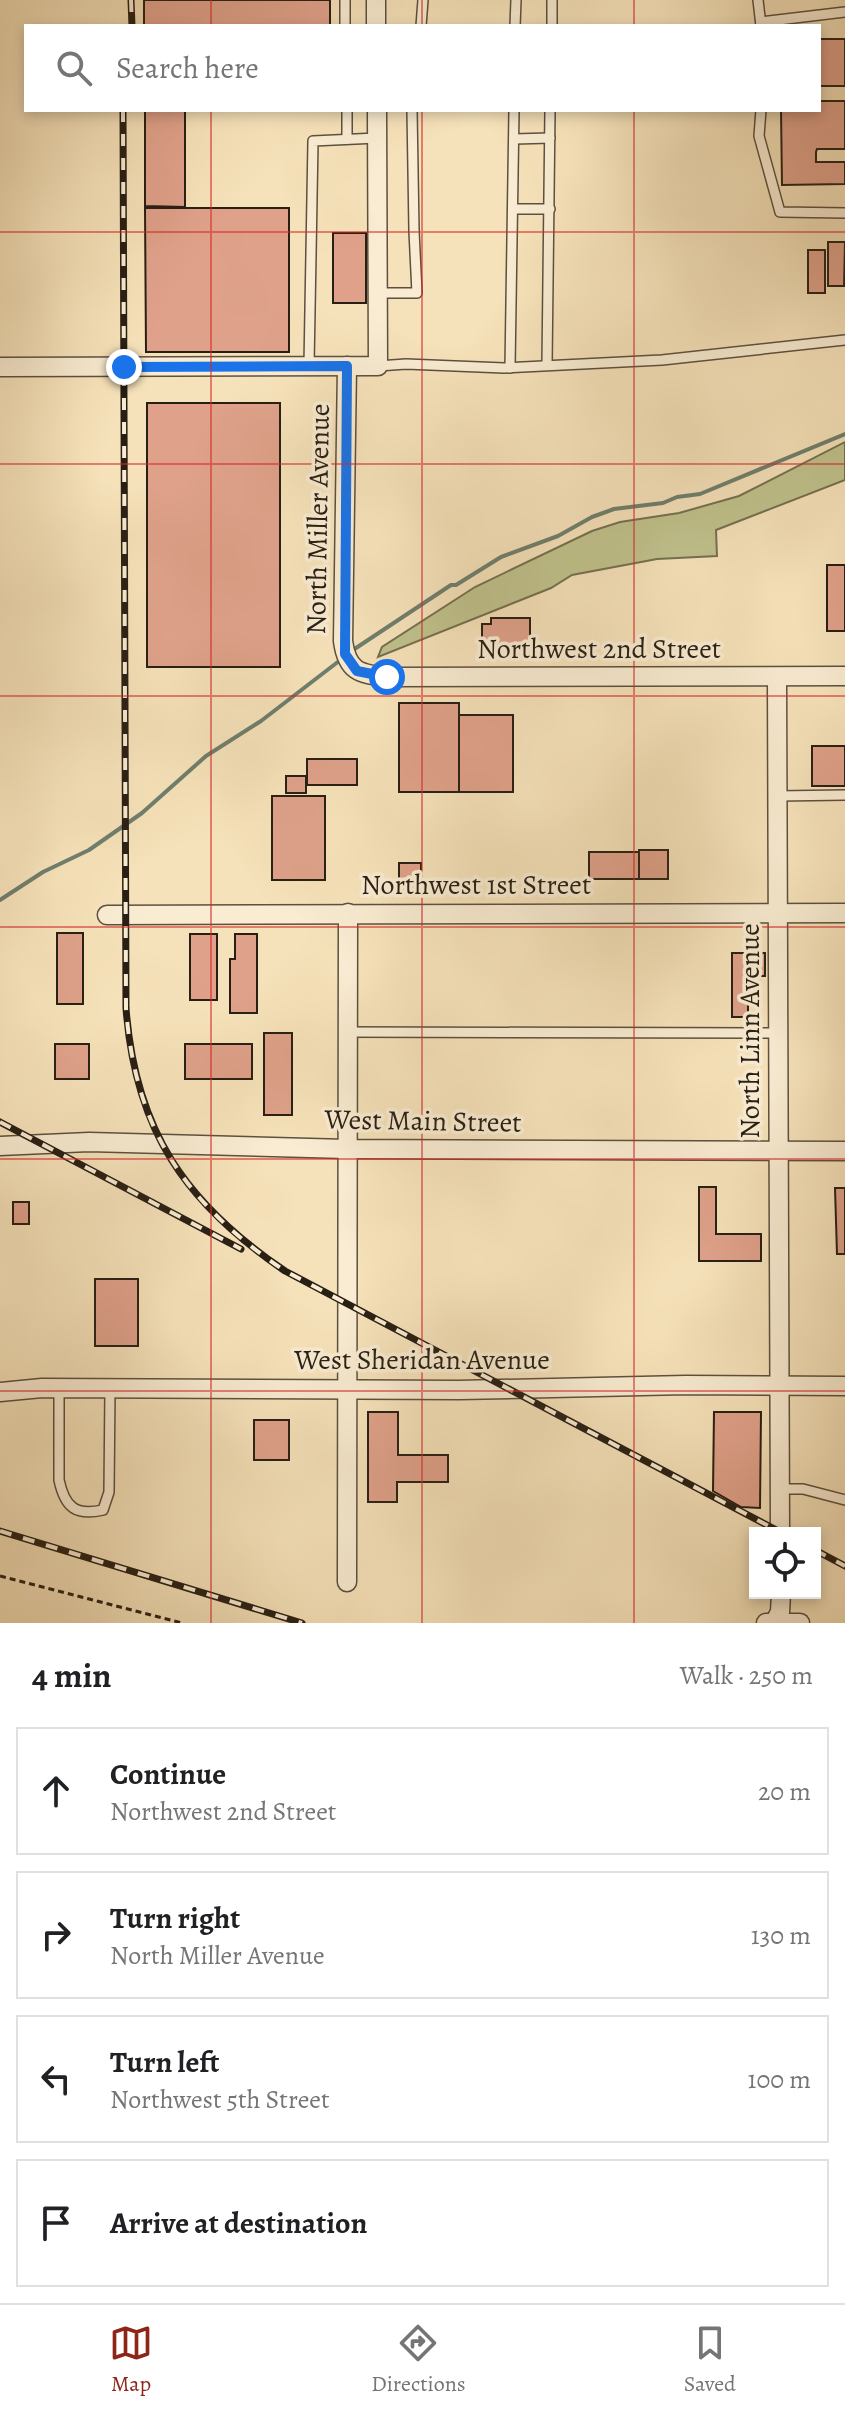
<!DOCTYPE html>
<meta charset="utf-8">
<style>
body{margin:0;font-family:Alegreya,serif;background:#f6f6f6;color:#202124}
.controls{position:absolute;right:24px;bottom:24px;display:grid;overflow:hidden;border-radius:0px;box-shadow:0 4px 12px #0003}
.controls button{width:72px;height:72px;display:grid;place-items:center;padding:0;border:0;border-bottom:2px solid #e0e0e0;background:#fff;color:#202124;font:40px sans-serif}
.stop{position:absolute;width:24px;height:24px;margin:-18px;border:6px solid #1a73e8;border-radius:50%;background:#fff}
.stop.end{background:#1a73e8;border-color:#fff;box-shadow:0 2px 8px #0008}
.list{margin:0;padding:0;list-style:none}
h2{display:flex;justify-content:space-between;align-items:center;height:104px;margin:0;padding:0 32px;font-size:34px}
h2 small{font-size:26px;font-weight:400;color:#757577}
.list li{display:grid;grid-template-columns:52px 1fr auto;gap:24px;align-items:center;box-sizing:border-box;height:128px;margin:0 16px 16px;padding:0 16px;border:2px solid #e0e0e0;border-radius:0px}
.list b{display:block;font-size:30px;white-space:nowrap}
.list p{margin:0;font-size:26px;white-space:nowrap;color:#757577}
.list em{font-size:26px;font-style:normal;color:#757577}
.icon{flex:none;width:44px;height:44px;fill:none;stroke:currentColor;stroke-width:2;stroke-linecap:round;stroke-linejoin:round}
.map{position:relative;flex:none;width:845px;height:1623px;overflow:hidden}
.search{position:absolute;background:#fff;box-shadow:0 4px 12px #0003;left:24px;right:24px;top:24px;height:88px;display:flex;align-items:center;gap:20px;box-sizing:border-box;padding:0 28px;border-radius:0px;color:#757577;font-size:30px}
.sheet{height:680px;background:#fff}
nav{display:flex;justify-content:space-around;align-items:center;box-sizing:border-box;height:112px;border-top:2px solid #e0e0e0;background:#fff;font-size:22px;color:#757577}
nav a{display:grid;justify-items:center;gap:4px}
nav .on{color:#8f2418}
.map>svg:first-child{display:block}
.green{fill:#c0c28d;stroke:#747050;stroke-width:2}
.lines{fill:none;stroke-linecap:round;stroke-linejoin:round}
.stream{stroke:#6f7f6d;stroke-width:4}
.building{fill:#dfa18a;stroke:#281f14;stroke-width:2}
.lane-casing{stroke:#5c503e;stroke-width:12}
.street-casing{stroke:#5c503e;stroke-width:21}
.path{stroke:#281f14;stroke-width:3;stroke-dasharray:6 4;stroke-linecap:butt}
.lane{stroke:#f9ecd2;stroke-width:9}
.street{stroke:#f9ecd2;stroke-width:18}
.rail-casing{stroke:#281f14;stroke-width:7}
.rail{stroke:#f9ecd2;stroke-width:4;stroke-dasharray:12;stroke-linecap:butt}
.route{stroke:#1a73e8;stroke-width:10}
.grid{fill:none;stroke:#d62828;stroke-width:2;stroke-opacity:0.55}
.labels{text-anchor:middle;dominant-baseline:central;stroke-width:7;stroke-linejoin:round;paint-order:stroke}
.street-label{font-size:28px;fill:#281f14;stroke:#f9ecd2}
</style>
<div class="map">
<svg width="845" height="1623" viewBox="0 0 845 1623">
<rect width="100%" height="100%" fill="#f6e2ba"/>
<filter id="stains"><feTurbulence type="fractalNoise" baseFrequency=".0025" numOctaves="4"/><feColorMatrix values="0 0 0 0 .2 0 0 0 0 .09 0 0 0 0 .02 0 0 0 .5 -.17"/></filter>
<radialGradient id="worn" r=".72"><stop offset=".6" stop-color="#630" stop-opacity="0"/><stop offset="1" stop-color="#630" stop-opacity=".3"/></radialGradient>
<path class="green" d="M845,442V480L716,530L717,556L657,559L572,575L551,588L378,657L382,647L475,587L592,531L620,522L679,513L739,496Z"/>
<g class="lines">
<g class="stream">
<path d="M350,652L451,585H456L501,557L558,536L592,517L614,509L663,503L677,497L700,494L845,434"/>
<path d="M0,900L43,872L89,850L142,813L206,756L261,721L343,658"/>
</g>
</g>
<g class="building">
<rect x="144" y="0" width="186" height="26"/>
<rect x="819" y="39" width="26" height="47"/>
<path d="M819,101H845V149H817L816,152V162H845V184L782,185L781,110H819Z"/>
<path d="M145,110H185V207L145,206Z"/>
<path d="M145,208H289V352H146Z"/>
<rect x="333" y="233" width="33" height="70"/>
<path d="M828,242H845L844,286H828Z"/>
<rect x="808" y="250" width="17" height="43"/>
<rect x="147" y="403" width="133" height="264"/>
<rect x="827" y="565" width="18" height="66"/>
<path d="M491,618H530V644H482V624H491Z"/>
<rect x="399" y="703" width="60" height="89"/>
<rect x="459" y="715" width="54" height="77"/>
<rect x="812" y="746" width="33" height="40"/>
<rect x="307" y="759" width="50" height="26"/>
<rect x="286" y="776" width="20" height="17"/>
<rect x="272" y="796" width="53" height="84"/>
<rect x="639" y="850" width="29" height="29"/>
<rect x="589" y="852" width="50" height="27"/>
<rect x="399" y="863" width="22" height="29"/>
<rect x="57" y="933" width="26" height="71"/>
<rect x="190" y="934" width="27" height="66"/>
<path d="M235,934H257V1013H230V959H235Z"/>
<path d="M732,953H765V976H748V1017H732Z"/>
<rect x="264" y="1033" width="28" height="82"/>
<rect x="55" y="1044" width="34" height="35"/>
<rect x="185" y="1044" width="67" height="35"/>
<path d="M699,1187H716V1234H761V1261H699Z"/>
<path d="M835,1188H845V1254H837Z"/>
<rect x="13" y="1202" width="16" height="22"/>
<rect x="95" y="1279" width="43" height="67"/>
<path d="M368,1412H398V1455H448V1482H397V1502H368Z"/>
<path d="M714,1412H761L760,1508L741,1507L713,1491Z"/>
<rect x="254" y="1420" width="35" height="40"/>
</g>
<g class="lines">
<g class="lane-casing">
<g id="lane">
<path d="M345,0V26"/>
<path d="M758,0L761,26"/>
<path d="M761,22L845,12"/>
<path d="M421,26L423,0"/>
<path d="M515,26L516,0"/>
<path d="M552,26V0"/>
<path d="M347,110V139"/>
<path d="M761,110L759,136L780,212L845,213"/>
<path d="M514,139L550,138"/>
<path d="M513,209H550"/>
<path d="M378,293H417L414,231L412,110"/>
<path d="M547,365L550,110"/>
<path d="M309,366L313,141L377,138"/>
<path d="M378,366L406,364L504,368L662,360L845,340"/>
<path d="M510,368L514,110"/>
<path d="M778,796L845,795"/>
<path d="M346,1032L778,1033"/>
<path d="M59,1388V1480C65,1508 76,1516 103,1510L109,1492L110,1389"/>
<path d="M781,1489H803L845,1500"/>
</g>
</g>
<g class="street-casing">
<g id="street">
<path d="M376,0V26"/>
<path d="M347,366L343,641C347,671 359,674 387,677L845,676"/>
<path d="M0,367L378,366L377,110"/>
<path d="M777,677L780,1533"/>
<path d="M107,915L845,913"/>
<path d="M0,1146L89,1142L347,1149L845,1151"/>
<path d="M0,1392L42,1388L459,1390L686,1385L845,1386"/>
<path d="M347,1582L348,913"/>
<path d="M766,1623H800"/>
<path d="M774,1623L780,1612L781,1593"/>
</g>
</g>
<path class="path" d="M0,1576L182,1623"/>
<use href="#lane" class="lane"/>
<use href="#street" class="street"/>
<g class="rail-casing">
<g id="rail">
<path d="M131,0L132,26"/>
<path d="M123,110L126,1008C135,1130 185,1203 285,1271L782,1533"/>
<path d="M0,1122L241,1249"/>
<path d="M0,1531L302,1623"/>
<path d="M815,1550L845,1566"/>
</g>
</g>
<use href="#rail" class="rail"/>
</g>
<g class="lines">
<path class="route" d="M124,367L347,366L345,654L357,671L387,677"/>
</g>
<path class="grid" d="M211,0V26M422,0V26M634,0V26M211,110V1623M422,110V1623M634,110V1623M0,232H845M0,464H845M0,696H845M0,927H845M0,1159H845M0,1391H845"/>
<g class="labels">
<g class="street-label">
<text transform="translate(318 519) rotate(-89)">North Miller Avenue</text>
<text x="599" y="649">Northwest 2nd Street</text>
<text x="476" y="885">Northwest 1st Street</text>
<text transform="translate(750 1031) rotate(-90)">North Linn Avenue</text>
<text transform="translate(423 1121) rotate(1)">West Main Street</text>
<text x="422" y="1360">West Sheridan Avenue</text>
</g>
</g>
<rect width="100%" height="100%" filter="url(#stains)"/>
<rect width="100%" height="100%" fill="url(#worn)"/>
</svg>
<div class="controls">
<button><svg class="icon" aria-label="locate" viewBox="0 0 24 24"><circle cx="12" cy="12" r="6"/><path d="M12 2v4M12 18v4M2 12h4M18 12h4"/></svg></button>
</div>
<div class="stop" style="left:387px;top:677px"></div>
<div class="stop end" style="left:124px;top:367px"></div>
<div class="search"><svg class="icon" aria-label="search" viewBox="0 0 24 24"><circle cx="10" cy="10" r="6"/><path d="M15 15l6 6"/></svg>Search here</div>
</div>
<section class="sheet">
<h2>4 min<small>Walk · 250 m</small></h2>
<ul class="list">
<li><svg class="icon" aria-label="ahead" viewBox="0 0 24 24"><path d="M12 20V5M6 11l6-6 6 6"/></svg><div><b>Continue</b><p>Northwest 2nd Street</p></div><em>20 m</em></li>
<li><svg class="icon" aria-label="right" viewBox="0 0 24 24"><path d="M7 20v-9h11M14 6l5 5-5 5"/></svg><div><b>Turn right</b><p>North Miller Avenue</p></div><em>130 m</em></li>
<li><svg class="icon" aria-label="left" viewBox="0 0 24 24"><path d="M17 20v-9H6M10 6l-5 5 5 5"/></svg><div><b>Turn left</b><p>Northwest 5th Street</p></div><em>100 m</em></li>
<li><svg class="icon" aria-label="arrive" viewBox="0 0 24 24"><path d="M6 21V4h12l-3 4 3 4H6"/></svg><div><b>Arrive at destination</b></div></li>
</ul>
</section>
<nav>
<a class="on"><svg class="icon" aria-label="map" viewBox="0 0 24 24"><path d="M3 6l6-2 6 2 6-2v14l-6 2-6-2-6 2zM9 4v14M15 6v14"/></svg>Map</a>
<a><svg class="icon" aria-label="directions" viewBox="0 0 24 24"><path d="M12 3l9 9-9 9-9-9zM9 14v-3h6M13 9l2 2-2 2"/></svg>Directions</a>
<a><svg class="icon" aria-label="saved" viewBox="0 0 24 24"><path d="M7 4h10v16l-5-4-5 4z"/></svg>Saved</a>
</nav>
